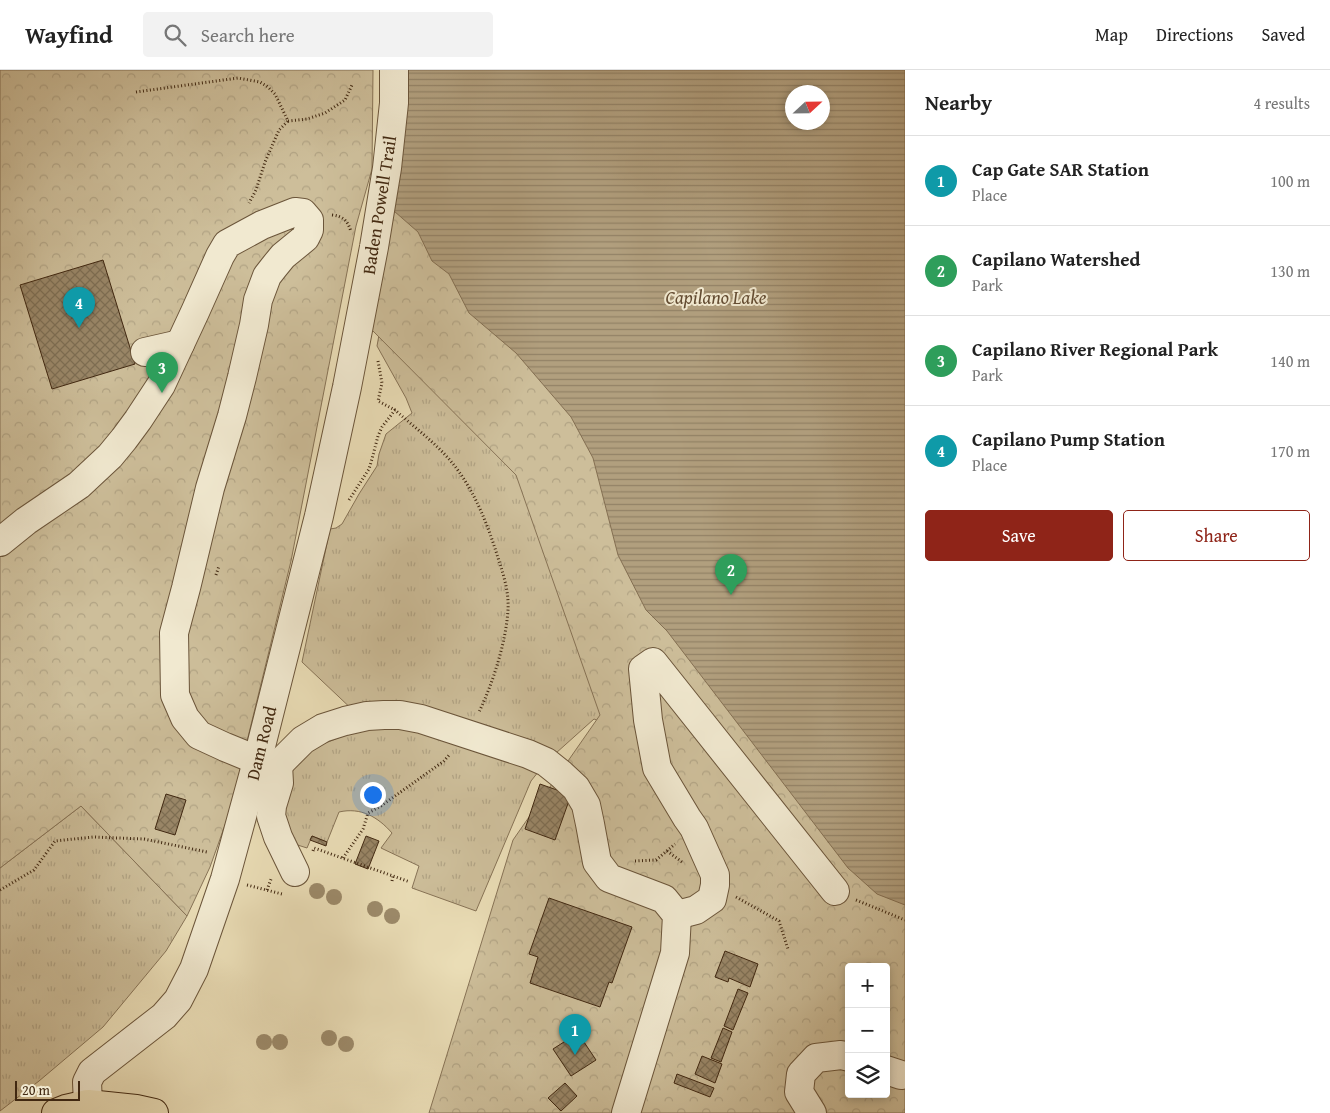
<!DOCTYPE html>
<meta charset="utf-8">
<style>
body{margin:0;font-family:"Gentium Book Plus",serif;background:#f2f2f2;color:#222}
.controls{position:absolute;right:15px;bottom:15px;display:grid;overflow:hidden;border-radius:5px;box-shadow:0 2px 8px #0003}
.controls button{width:45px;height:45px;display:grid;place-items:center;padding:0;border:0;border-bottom:1px solid #e0e0e0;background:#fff;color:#222;font:25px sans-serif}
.compass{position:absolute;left:785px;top:15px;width:45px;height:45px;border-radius:50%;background:#fff;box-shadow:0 2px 8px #0003;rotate:68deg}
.scale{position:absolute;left:15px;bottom:12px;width:65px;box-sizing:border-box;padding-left:5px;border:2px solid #412811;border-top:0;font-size:14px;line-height:18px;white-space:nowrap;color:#412811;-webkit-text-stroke:4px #f1e9d0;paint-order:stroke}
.you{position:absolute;left:372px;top:724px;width:18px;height:18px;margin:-12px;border:4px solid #fff;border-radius:50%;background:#1a73e8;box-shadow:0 0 0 8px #1a73e833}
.badge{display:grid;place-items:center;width:32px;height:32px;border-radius:50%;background:#8f2418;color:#fff;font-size:16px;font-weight:700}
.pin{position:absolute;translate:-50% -41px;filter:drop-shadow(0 1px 2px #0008)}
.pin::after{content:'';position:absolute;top:26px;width:18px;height:15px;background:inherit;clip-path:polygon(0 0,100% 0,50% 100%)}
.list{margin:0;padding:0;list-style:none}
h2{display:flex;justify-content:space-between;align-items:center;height:65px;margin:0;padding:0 20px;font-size:21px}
h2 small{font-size:16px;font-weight:400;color:#767676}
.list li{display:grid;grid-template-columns:32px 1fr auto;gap:15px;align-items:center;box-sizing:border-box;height:90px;padding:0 20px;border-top:1px solid #e0e0e0}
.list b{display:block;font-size:19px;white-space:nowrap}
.list p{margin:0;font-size:16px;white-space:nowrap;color:#767676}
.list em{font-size:16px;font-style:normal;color:#767676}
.actions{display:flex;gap:10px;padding:15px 20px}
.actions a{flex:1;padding:11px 0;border:1px solid #8f2418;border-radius:5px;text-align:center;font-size:18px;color:#8f2418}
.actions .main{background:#8f2418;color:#fff}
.icon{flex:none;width:28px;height:28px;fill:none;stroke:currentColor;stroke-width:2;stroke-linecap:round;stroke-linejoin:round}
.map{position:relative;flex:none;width:905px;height:1043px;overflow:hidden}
header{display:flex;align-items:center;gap:30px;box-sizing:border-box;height:70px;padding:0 25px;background:#fff;border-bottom:1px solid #e0e0e0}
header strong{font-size:24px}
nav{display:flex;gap:28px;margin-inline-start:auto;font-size:18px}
.search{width:350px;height:45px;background:#f2f2f2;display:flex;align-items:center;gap:12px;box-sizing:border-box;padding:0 18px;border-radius:5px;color:#767676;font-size:19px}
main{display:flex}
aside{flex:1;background:#fff}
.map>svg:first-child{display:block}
.grass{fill:url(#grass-tufts);stroke:#877356}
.park{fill:url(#park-crowns);stroke:#877356;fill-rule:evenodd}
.water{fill:url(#water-rules);stroke:#846f52;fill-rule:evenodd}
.building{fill:url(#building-cross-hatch);stroke:#412811}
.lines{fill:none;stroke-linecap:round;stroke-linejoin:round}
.minor-casing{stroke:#6b553a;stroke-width:30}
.major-casing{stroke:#412811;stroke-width:30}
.path{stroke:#412811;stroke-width:3;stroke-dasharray:1 2.5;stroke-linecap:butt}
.minor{stroke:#f1e9d0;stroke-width:28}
.major{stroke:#eaddb6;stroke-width:28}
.tree{fill:#9c8a6a}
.labels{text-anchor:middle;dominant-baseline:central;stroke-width:4;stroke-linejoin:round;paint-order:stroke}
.street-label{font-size:18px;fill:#412811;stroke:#f1e9d0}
.water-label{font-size:19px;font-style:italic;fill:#634c32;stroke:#f1e9d0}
</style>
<header>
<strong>Wayfind</strong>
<div class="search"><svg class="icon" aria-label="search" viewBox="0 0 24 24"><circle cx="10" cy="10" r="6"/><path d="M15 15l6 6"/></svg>Search here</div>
<nav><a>Map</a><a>Directions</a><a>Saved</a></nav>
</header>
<main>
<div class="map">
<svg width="905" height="1043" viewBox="0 0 905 1043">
<defs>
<pattern id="grass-tufts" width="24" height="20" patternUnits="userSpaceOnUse" patternTransform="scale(1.25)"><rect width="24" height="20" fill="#cdbe9a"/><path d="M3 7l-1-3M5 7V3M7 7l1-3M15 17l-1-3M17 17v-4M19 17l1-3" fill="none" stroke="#b1a384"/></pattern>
<pattern id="park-crowns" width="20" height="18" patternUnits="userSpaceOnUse" patternTransform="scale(1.25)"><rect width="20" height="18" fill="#cdbe9a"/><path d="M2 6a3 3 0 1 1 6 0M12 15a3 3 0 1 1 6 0" fill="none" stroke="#b1a384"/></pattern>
<pattern id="water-rules" width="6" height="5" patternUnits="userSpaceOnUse" patternTransform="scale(1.25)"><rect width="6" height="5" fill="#b19f7e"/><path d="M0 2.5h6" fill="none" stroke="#928266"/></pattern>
<pattern id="building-cross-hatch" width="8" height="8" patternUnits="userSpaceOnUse" patternTransform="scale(1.25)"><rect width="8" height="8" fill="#998667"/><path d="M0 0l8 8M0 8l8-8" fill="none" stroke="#7e6e53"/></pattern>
</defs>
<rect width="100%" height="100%" fill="#eaddb6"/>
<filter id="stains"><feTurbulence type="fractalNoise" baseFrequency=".004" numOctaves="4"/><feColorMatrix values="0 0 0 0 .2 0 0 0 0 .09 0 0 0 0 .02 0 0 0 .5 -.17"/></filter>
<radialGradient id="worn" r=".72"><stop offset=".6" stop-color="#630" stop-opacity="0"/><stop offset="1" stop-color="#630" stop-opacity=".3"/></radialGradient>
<g class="grass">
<path d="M386,226L454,252L628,662L594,649L546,692L531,711L476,841L412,818L419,796L381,778L392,763C378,747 361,737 339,742L327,772L312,766L307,778L285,771L282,763L287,701L303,687L318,676L343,666L357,644L302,592L330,459L336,458L342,454L359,424L377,396L379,384L386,364L412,343L406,328L377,276Z"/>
<path d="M81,736L187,846L166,881L103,957L39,1011L0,1041V798Z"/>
</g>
<g class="park">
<path d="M0,0H373L372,99L356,156L291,491L230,741L210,797L187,846L81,736L0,798Z"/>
<path d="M406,0H905V1043H429L513,770L600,645L516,405L370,258ZM792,22H822V52H792ZM849,897H886V1024H849Z"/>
</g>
<path class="water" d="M407,0H905V835L877,824L848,798L667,561L646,540L618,485L593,388L571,347L516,283L469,243L449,204L432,191L418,162L394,141ZM792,22H822V52H792Z"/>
<g class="building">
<path d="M103,190L135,294L52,319L20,215Z"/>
<path d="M540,714L571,725L555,770L525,759Z"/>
<path d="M166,724L186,730L175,765L155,759Z"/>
<path d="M312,766L327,772L326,776L310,770Z"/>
<path d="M366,766L379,771L368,799L355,794Z"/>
<path d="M549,828L632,857L612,913L609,912L600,937L530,913L538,887L529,884Z"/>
<path d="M725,881L758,894L750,917L729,908L728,912L715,907Z"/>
<path d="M738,919L748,923L733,960L724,956Z"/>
<path d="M723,958L732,962L721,992L711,988Z"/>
<path d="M578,963L596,990L571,1006L553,979Z"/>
<path d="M702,986L722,994L715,1013L695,1004Z"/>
<path d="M677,1004L714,1018L710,1027L674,1013Z"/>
<path d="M565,1013L577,1026L561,1041L548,1028Z"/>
</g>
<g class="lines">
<g class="minor-casing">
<g id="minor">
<path d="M145,282L180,274"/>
<path d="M0,472L26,451L79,415L110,386L124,369L138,350L161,315L195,242L220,186L227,174L262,155L295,142L303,143L309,150V160L305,168L283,186L274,197L267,206L258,230L254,255L242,307L232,346L210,418L186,518L174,563L175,625L185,648L199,665L225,677L247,686L278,695L303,670L323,658L345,651L367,646L384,645H400L421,649L528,684L546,692L561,704L576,718L586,735L590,754L597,792L609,808L664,829L677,845L675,883L626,1043"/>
<path d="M278,695L279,713L272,736L271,746L278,767L295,802"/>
<path d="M677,845L696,840L712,829L715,815V805L694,758L687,748L657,698L648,650L643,599L653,592L835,821"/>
<path d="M886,1000L901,1005"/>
<path d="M88,1034L87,1012L92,1002L164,946L178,930L194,899L225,809L258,688L319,446L347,317L374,177L387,98L394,33V0"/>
<path d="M812,1043L799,1022L801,1004L816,988L841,985L849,987"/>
</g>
</g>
<g class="major-casing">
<path id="major" d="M56,1043L66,1039L88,1034L136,1039L154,1043"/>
</g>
<g class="path">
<path d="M136,22L238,8L260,12L268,17L275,24L288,51L279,60L265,92L256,120L249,133"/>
<path d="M288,51L307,49L325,43L345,30L352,15"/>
<path d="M332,145C343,146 348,151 351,162"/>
<path d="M378,291L382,313L378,331L395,340"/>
<path d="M349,430L369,399L372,389L378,366L382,357L395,340C413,356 433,371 449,389C474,418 488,455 499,491C504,506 509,523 508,540C506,572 493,613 479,642"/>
<path d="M216,505L219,496"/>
<path d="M313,781L314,778L410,812"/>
<path d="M667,781L682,792"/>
<path d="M343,788L363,759L368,743L381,736L444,691L450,684"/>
<path d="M635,791L656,790L675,774"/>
<path d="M392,811L393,806"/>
<path d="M247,815L282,824"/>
<path d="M0,820L34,800L55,771L93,767L144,769L207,782"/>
<path d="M267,820L271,809"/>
<path d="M736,827L779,851L788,879"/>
<path d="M856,830L905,850"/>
</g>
<use href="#minor" class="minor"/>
<use href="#major" class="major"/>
</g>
<g class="tree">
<circle cx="317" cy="821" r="8"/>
<circle cx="334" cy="827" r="8"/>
<circle cx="375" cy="839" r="8"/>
<circle cx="392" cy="846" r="8"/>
<circle cx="329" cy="968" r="8"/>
<circle cx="264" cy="972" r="8"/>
<circle cx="280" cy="972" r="8"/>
<circle cx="346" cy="974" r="8"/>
</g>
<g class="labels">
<g class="street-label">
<text transform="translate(379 135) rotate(-81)">Baden Powell Trail</text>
<text transform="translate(261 673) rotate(-76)">Dam Road</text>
</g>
<g class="water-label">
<text x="716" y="227">Capilano Lake</text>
</g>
</g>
<rect width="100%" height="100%" filter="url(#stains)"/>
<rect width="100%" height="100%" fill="url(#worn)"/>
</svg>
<div class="controls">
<button>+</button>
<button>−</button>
<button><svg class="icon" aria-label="layers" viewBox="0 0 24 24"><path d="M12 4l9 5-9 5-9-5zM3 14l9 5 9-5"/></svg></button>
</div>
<svg class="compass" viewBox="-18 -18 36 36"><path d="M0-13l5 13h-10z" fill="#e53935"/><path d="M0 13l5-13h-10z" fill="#767676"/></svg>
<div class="scale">20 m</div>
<div class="you"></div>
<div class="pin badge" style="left:575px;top:985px;background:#0f9aa8">1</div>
<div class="pin badge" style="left:731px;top:525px;background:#2e9e5b">2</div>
<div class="pin badge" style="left:162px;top:323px;background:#2e9e5b">3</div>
<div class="pin badge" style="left:79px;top:258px;background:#0f9aa8">4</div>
</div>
<aside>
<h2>Nearby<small>4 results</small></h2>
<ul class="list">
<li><span class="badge" style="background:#0f9aa8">1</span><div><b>Cap Gate SAR Station</b><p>Place</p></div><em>100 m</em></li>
<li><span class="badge" style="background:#2e9e5b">2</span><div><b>Capilano Watershed</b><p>Park</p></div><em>130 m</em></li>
<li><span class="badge" style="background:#2e9e5b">3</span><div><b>Capilano River Regional Park</b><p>Park</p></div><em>140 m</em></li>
<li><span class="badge" style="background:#0f9aa8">4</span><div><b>Capilano Pump Station</b><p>Place</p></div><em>170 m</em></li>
</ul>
<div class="actions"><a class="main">Save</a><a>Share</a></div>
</aside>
</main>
